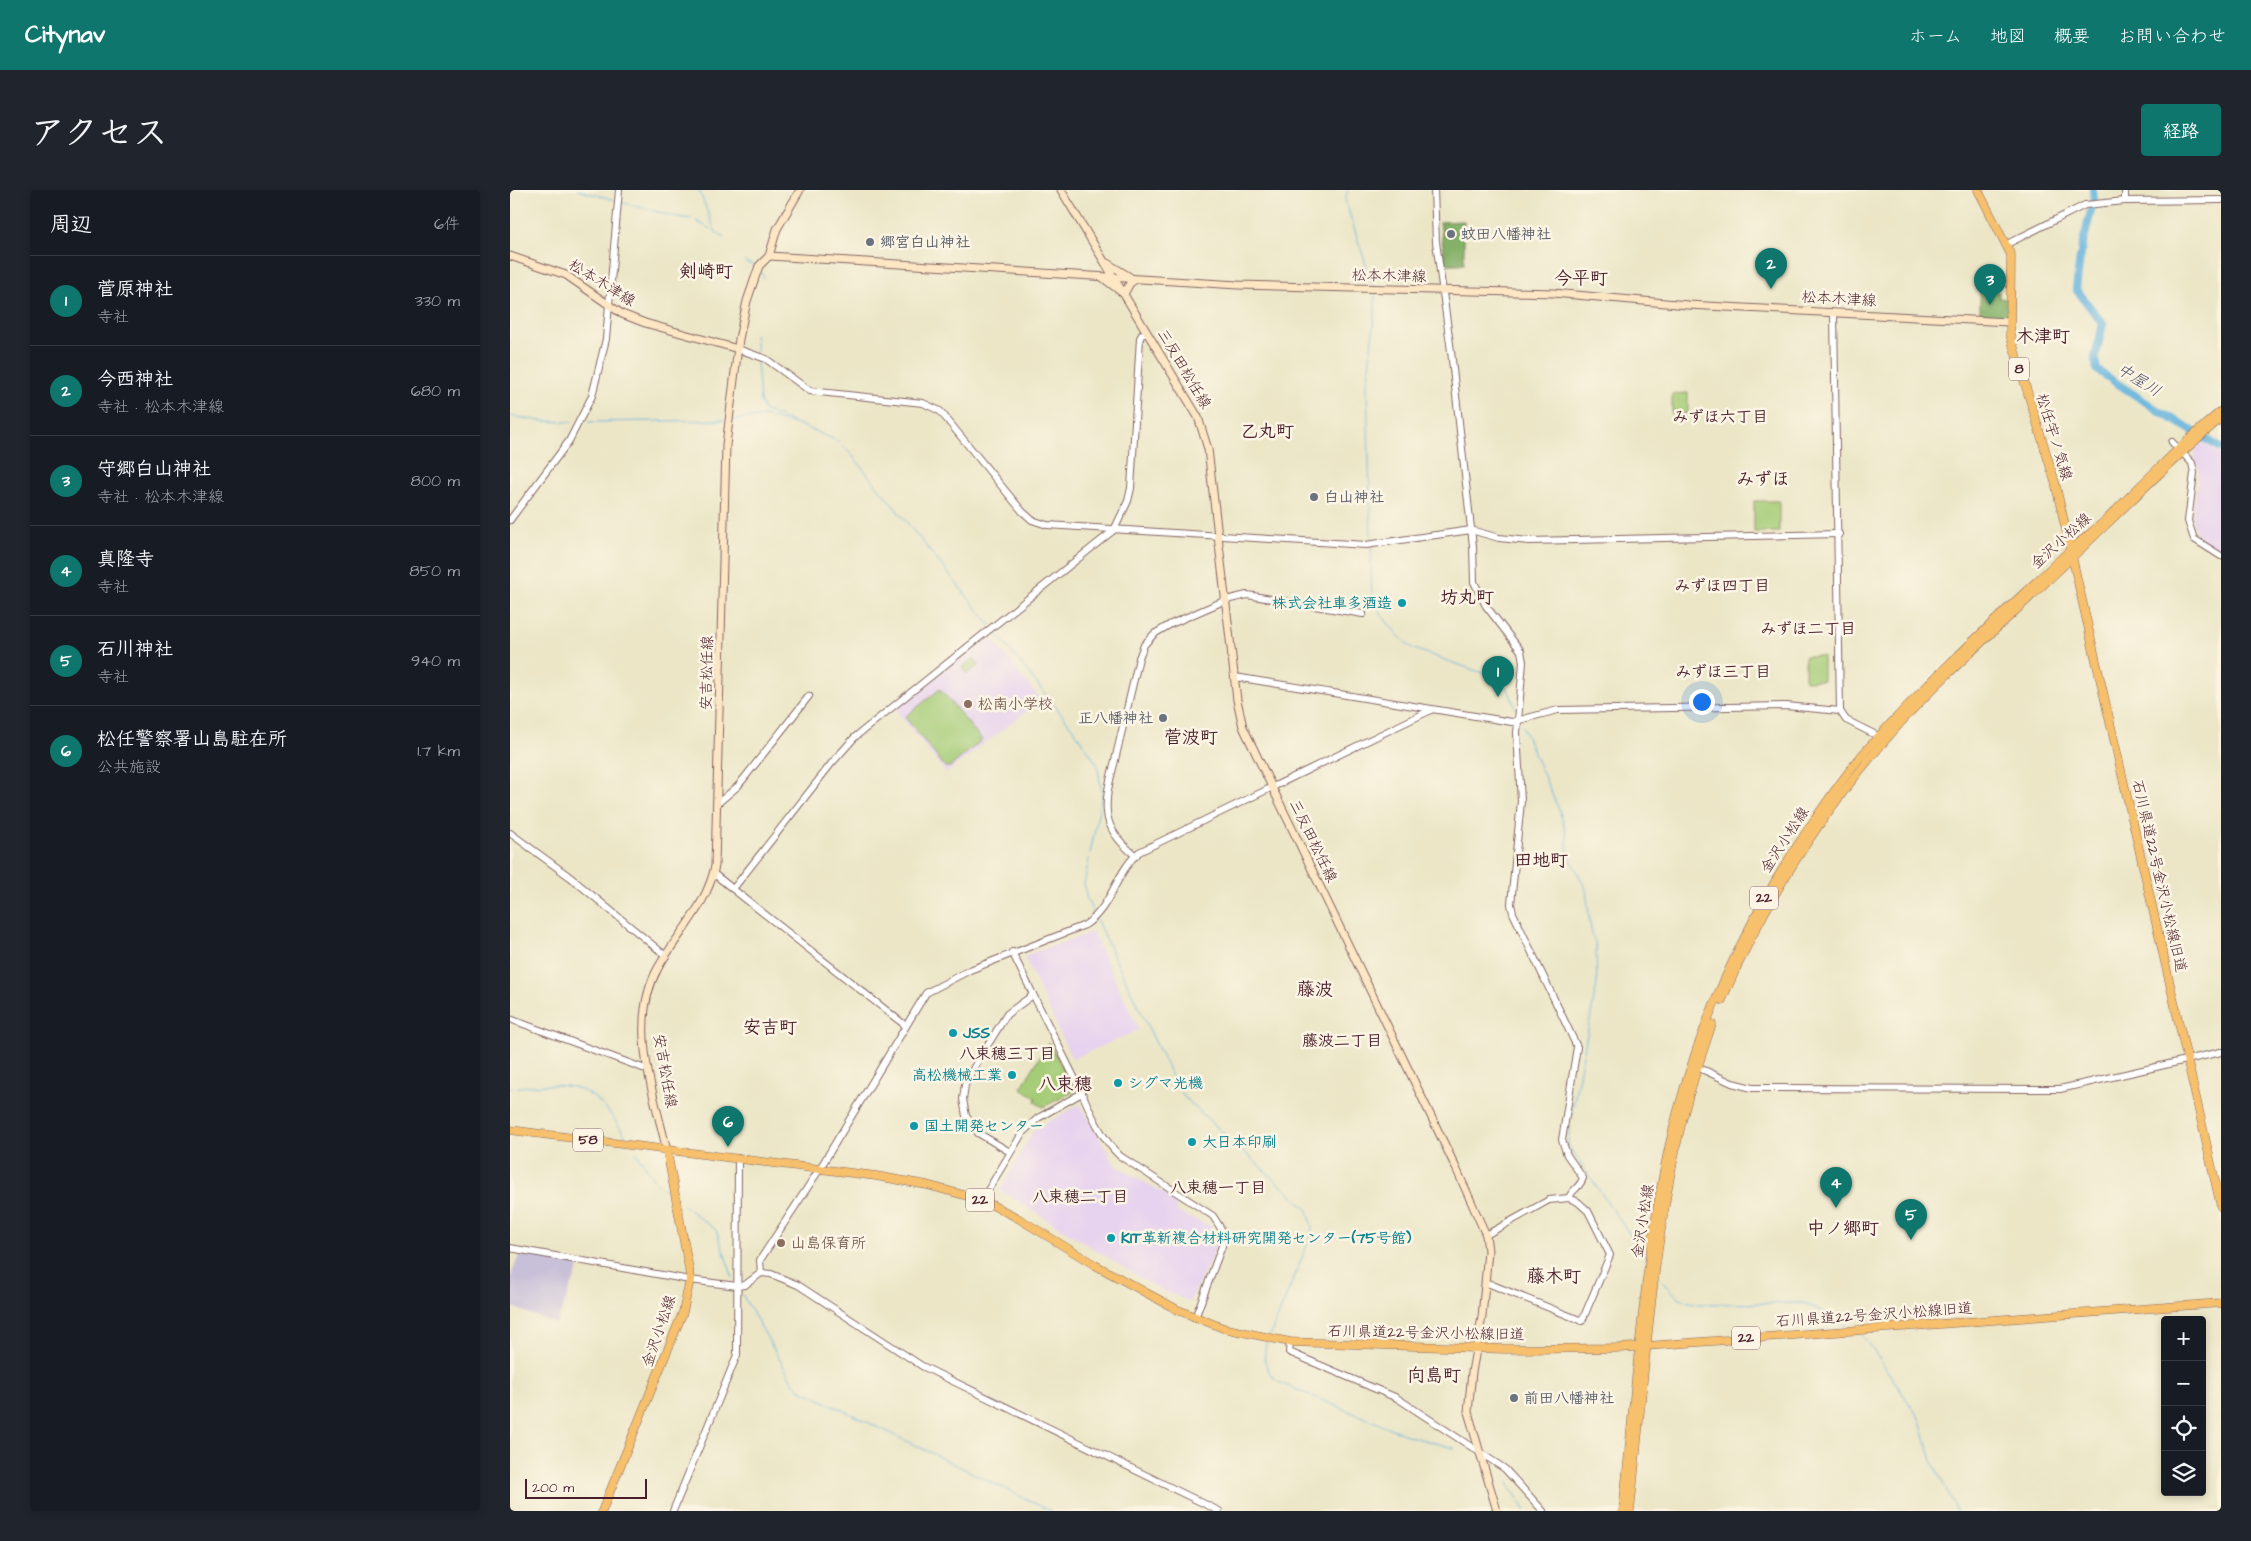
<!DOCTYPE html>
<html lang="ja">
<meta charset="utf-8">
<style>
body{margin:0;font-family:"Architects Daughter","Klee One",sans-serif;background:#20242c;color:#f1f3f6}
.controls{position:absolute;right:15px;bottom:15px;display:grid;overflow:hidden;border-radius:5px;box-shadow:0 2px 8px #0003}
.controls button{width:45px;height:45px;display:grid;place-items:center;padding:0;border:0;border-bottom:1px solid #363941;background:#171b24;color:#f1f3f6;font:25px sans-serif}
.scale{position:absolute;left:15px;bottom:12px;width:122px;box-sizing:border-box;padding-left:5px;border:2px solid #4a1f2b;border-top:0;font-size:14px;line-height:18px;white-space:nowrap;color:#4a1f2b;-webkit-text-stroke:4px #fcf5e5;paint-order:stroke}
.you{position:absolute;left:1191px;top:511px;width:18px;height:18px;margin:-12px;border:4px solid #fff;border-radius:50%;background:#1a73e8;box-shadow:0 0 0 8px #1a73e833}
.badge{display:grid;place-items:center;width:32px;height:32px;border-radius:50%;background:#0f766e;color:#fff;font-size:16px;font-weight:700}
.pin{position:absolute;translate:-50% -41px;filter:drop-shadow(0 1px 2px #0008)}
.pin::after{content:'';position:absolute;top:26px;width:18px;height:15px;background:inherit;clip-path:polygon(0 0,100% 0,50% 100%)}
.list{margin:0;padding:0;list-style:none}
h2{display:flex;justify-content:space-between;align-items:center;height:65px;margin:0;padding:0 20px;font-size:21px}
h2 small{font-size:16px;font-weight:400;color:#9ea1a6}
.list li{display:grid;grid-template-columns:32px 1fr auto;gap:15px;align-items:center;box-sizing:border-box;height:90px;padding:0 20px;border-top:1px solid #363941}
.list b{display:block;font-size:19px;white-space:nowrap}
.list p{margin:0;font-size:16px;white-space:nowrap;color:#9ea1a6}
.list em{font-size:16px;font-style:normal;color:#9ea1a6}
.icon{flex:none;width:28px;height:28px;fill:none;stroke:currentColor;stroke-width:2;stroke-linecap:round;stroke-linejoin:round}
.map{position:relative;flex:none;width:1711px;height:1321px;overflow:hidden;border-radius:5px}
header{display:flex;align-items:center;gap:30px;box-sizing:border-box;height:70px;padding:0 25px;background:#0f766e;color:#fff}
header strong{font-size:24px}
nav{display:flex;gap:28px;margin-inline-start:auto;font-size:18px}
.intro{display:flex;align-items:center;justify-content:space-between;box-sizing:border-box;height:120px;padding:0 30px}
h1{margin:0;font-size:35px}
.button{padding:12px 22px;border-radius:5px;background:#0f766e;color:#fff;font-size:18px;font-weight:700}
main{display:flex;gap:30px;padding:0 30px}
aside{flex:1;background:#171b24;border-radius:5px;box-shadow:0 2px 8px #0003}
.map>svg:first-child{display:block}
.built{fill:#e7d2ef}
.industrial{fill:#c8bfd8}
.green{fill:#a5cc77;stroke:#787651}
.forest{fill:#84b068;stroke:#67684a}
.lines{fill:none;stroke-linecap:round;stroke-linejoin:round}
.stream{stroke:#63b3dd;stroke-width:1}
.river{stroke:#63b3dd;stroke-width:8}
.tertiary-casing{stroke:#836562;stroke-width:8}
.secondary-casing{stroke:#836562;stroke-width:9}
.primary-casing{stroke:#836562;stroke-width:9}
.tertiary{stroke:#fff;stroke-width:6}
.secondary{stroke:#fce6c4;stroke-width:7}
.primary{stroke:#f7c06c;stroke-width:8}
.worship-dot{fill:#6b7280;stroke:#fcf5e5;stroke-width:2}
.culture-dot{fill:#0f9aa8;stroke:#fcf5e5;stroke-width:2}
.education-dot{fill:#8d6e63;stroke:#fcf5e5;stroke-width:2}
.labels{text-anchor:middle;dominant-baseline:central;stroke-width:5;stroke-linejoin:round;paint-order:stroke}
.shield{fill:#fcf5e5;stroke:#7f5f63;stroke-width:1}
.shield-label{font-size:14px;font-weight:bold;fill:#4a1f2b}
.worship-label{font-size:15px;font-weight:bold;fill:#5b616d;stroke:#fcf5e5;text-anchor:start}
.street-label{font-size:15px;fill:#4a1f2b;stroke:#fcf5e5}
.culture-label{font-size:15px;font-weight:bold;fill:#0d838f;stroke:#fcf5e5;text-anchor:start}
.education-label{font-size:15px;font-weight:bold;fill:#785e54;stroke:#fcf5e5;text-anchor:start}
.water-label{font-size:16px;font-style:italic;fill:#535369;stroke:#fcf5e5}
.neighbourhood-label{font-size:16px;font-weight:bold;fill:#4a1f2b;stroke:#fcf5e5}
.quarter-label{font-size:18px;font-weight:bold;fill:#4a1f2b;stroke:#fcf5e5}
</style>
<header>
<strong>Citynav</strong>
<nav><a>ホーム</a><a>地図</a><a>概要</a><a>お問い合わせ</a></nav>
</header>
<div class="intro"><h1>アクセス</h1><a class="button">経路</a></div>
<main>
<aside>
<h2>周辺<small>6件</small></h2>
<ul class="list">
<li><span class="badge">1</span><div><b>菅原神社</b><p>寺社</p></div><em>330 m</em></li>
<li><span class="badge">2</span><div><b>今西神社</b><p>寺社 · 松本木津線</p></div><em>680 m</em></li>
<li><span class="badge">3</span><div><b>守郷白山神社</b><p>寺社 · 松本木津線</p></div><em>800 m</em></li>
<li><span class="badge">4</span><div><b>真隆寺</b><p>寺社</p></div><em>850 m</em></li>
<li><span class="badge">5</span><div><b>石川神社</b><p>寺社</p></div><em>940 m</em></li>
<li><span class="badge">6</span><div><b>松任警察署山島駐在所</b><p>公共施設</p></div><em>1.7 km</em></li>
</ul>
</aside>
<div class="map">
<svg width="1711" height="1321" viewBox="0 0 1711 1321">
<rect width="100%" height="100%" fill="#fcf5e5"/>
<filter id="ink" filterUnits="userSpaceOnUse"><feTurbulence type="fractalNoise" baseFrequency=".02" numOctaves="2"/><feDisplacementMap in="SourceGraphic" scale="10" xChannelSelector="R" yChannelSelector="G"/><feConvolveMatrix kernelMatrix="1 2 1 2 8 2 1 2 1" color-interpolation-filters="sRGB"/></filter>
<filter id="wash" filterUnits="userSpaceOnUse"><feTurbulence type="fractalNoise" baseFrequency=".0096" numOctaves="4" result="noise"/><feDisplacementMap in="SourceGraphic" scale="20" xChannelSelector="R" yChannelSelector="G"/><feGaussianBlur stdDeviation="1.12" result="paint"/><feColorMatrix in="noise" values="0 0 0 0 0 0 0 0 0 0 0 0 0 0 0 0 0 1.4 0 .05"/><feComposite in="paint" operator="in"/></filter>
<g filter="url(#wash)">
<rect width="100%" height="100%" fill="#ece6c7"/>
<g class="built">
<path d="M1692,252L1711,264V362L1688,348L1682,330L1689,280L1684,269V258Z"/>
<path d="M478,444L531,510L436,583L385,519Z"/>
<path d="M582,742L629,840L562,869L514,766Z"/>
<path d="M570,914L605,975L663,1009L668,1023L701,1036L707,1055L680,1112L645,1097L490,1000L523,941Z"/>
</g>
<path class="industrial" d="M10,1063L70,1075L46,1134L0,1116V1088Z"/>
<g class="green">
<path d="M1178,203V224H1162V204Z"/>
<rect x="1244" y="311" width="25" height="31"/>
<path d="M1295,466H1313V490L1295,491Z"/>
<path d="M464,468L469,475L457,484L452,477Z"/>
<path d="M430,499L472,550L440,577H435L395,527Z"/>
<path d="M539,852L565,901L533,917L525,912L526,908L511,898Z"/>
</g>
<g class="forest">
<path d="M954,31V74H935L930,32Z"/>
<path d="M1470,102H1489V108L1498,109V123L1494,126L1470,125Z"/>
</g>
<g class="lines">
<g class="stream">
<path d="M68,0L105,10"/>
<path d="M189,0L205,41L214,48"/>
<path d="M838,0L835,10L863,96"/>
<path d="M111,12L167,27L181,29"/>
<path d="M186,31L200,39"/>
<path d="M235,72L245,76"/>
<path d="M250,80L254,88"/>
<path d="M245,144L247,163"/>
<path d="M247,170L250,210L254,220L328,251L342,265L481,436"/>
<path d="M0,226L31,231L62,232"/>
<path d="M222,230L255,226L284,234"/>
<path d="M79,232L214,230"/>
<path d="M861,352L857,196L865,122V102"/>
<path d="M861,356C864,391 853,404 879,434C887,444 893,452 904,459L984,487L998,499L1006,519"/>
<path d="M483,439L565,541L587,574L592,604L574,694L576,706L583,723"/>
<path d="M1012,536L1049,620L1056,642L1058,664L1076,699L1081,741L1086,756L1087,794L1059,936L1058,955L1136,1068"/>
<path d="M586,729L667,897L677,910L798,1020L802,1037L800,1048L760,1146"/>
<path d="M0,898C63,892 81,890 116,947"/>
<path d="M126,962L144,990L162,1006"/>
<path d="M173,1015L206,1040L223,1088"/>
<path d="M1149,1086C1160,1101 1170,1112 1189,1114L1293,1113L1314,1122L1336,1136"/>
<path d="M232,1104L282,1191L289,1199L541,1321"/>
<path d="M1352,1146L1358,1152L1409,1228L1422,1271L1447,1321"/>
<path d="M757,1152C752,1168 755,1180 768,1192L899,1246L944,1258"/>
<path d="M996,1290L1016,1321"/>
</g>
<g class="river">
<path d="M1571,61L1584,9L1583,0"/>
<path d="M1570,67L1566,99L1593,134L1585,168L1587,180L1646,219L1711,258"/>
</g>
</g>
</g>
<g filter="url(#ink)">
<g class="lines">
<g class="tertiary-casing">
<g id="tertiary">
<path d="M924,0L926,52L941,161L963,356L964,392L976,416L1011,461L1013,472L1007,543L1011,611L1001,714L1003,723L1067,857L1052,950L1057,965L1073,988C1070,998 1062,999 1059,1008"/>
<path d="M1615,11V0"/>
<path d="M1497,54L1575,15L1615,11L1711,10"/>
<path d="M1324,123L1330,521L1336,530L1372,548"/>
<path d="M228,159L256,169L300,201L413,213L430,221L512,321L522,330L537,335L856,355L961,340L989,348L1019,351L1329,344"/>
<path d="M1662,252L1682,273L1684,283L1678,331L1684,349L1711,366"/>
<path d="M0,330L59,251L82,206L96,149L109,0"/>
<path d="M725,487L1002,532L1048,520L1276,516L1330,521"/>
<path d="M208,613L228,596L299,506"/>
<path d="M0,643L60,687L156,766"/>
<path d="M626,666C612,655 598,641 597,622C595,603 602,584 606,566C614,533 621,501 629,468L634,455L644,444L661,434L716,410L737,405L853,424"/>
<path d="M204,684L396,836"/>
<path d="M223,699L321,574L345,547L604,340L618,311L621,298L630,148L632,144H637"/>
<path d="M502,762L572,903"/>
<path d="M0,829L138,880"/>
<path d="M1183,875L1222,893L1242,898L1550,899L1711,862"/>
<path d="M500,962L468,943L456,926L453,909L455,895L464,877L497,824L523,805"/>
<path d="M472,1010L513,942L528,928L572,903C582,926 592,949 610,966L703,1026L713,1042L712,1056L685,1128"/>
<path d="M0,1058L180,1090L227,1096L235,1095L251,1083L261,1084L288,1095L412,1176L709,1321"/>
<path d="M251,1083L250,1070L309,980L416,803L460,780L575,735C602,717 605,683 629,662L921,520"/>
<path d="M975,1092L1072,1131L1100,1065L1078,1021L1068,1012L1059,1008L1039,1010L976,1045"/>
<path d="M780,1152L779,1162L887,1208L995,1279L1033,1321"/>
<path d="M163,1321L227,1165L228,968"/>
</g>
</g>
<g class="secondary-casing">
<g id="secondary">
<path d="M551,0L688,227L698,259L727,510L733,537L946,978L976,1045L978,1061L972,1127L962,1182L958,1222L987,1321"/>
<path d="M0,66L56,85L112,124L135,133L228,159"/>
<path d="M259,66L728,95L1043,103L1178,115L1499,132"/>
<path d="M597,73L620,87"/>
<path d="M593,88L614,104L620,93L625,90"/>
<path d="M157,961C144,903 117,834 148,778C167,744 197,716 205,676L216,255L229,149L237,111L249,76L259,66L267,39L290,0"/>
</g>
</g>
<g class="primary-casing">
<g id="primary">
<path d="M1468,0L1501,65L1500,145L1545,292L1711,1017"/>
<path d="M1212,810C1255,709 1313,620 1385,539C1431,487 1485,441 1535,393C1594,338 1650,280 1711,228"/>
<path d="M0,940L366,986L417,995L472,1010L506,1027L585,1075L668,1120L713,1138L780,1152L996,1159L1110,1158L1711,1113"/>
<path d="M92,1321L173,1122L180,1090L179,1079L157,961"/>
<path d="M1113,1321C1126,1199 1133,1077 1159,957C1185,839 1237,728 1305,629C1322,604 1340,578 1360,556C1421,488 1490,426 1557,363C1570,351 1584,341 1597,329C1634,292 1671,255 1711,221"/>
<path d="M1120,1321C1134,1192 1141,1062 1171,935C1179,901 1191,867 1202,834"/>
</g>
</g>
<use href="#tertiary" class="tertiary"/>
<use href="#secondary" class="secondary"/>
<use href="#primary" class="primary"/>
</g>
</g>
<g class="worship-dot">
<circle cx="941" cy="44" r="5"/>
<circle cx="360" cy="52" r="5"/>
<circle cx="804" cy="307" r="5"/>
<circle cx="653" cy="528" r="5"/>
<circle cx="1004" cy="1208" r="5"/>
</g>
<g class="culture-dot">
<circle cx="892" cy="413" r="5"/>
<circle cx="443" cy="843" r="5"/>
<circle cx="502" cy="885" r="5"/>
<circle cx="608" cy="893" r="5"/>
<circle cx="404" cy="936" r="5"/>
<circle cx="682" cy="952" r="5"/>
<circle cx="601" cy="1048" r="5"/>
</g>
<g class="education-dot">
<circle cx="458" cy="514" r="5"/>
<circle cx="271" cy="1053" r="5"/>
</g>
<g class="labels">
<g class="shield">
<rect x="1499" y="167.5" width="20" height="23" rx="4"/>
<rect x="1240" y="696.5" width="28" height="23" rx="4"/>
<rect x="63" y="938.5" width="30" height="23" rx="4"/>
<rect x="456" y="998.5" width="28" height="23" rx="4"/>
<rect x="1222" y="1136.5" width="28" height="23" rx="4"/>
</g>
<g class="shield-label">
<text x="1509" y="179">8</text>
<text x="1254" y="708">22</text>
<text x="78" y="950">58</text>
<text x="470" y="1010">22</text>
<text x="1236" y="1148">22</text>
</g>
<g class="worship-label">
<text x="951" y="44">蚊田八幡神社</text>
<text x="370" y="52">郷宮白山神社</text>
<text x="814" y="307">白山神社</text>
<text x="643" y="528" text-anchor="end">正八幡神社</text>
<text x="1014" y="1208">前田八幡神社</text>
</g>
<g class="street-label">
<text transform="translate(879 86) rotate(1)">松本木津線</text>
<text transform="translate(92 93) rotate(32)">松本木津線</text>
<text transform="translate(1329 109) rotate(3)">松本木津線</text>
<text transform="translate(674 179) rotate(59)">三反田松任線</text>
<text transform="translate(1544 247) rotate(73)">松任宇ノ気線</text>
<text transform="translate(1551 351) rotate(-42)">金沢小松線</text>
<text transform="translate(197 483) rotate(-89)">安吉松任線</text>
<text transform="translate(1275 650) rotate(-57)">金沢小松線</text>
<text transform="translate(803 651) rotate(64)">三反田松任線</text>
<text transform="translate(1649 686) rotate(77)">石川県道22号金沢小松線旧道</text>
<text transform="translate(155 881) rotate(80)">安吉松任線</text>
<text transform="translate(1133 1031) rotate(-81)">金沢小松線</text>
<text transform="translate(1364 1125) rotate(-4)">石川県道22号金沢小松線旧道</text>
<text transform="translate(149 1141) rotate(-71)">金沢小松線</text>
<text transform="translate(916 1143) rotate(1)">石川県道22号金沢小松線旧道</text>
</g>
<g class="culture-label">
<text x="882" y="413" text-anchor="end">株式会社車多酒造</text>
<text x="453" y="843">JSS</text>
<text x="492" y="885" text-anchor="end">高松機械工業</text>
<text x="618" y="893">シグマ光機</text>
<text x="414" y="936">国土開発センター</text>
<text x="692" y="952">大日本印刷</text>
<text x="611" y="1048">KIT革新複合材料研究開発センター(75号館)</text>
</g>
<g class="education-label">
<text x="468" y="514">松南小学校</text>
<text x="281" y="1053">山島保育所</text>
</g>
<g class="water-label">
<text transform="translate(1629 190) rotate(32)">中屋川</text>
</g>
<g class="neighbourhood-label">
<text x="1210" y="227">みずほ六丁目</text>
<text x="1212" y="396">みずほ四丁目</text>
<text x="1298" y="439">みずほ二丁目</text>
<text x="1213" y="482">みずほ三丁目</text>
<text x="832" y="851">藤波二丁目</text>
<text x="497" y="864">八束穂三丁目</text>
<text x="708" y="998">八束穂一丁目</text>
<text x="570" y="1007">八束穂二丁目</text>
</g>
<g class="quarter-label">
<text x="196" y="81">剣崎町</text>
<text x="1071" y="88">今平町</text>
<text x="1533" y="146">木津町</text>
<text x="757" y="241">乙丸町</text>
<text x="1253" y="289">みずほ</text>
<text x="957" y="407">坊丸町</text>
<text x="681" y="547">菅波町</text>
<text x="1031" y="670">田地町</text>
<text x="805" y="799">藤波</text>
<text x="260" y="837">安吉町</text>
<text x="555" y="894">八束穂</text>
<text x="1333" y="1038">中ノ郷町</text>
<text x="1044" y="1086">藤木町</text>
<text x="924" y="1185">向島町</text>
</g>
</g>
</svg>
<div class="controls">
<button>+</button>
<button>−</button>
<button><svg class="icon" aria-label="locate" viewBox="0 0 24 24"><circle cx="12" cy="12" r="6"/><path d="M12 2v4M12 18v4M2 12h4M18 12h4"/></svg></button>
<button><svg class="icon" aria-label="layers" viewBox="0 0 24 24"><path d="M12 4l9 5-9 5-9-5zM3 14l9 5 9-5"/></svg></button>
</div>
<div class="scale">200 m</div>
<div class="you"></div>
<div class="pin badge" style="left:988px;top:507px">1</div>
<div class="pin badge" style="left:1261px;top:99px">2</div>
<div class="pin badge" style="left:1480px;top:115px">3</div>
<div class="pin badge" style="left:1326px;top:1018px">4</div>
<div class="pin badge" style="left:1401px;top:1050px">5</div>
<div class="pin badge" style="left:218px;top:957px">6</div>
</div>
</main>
